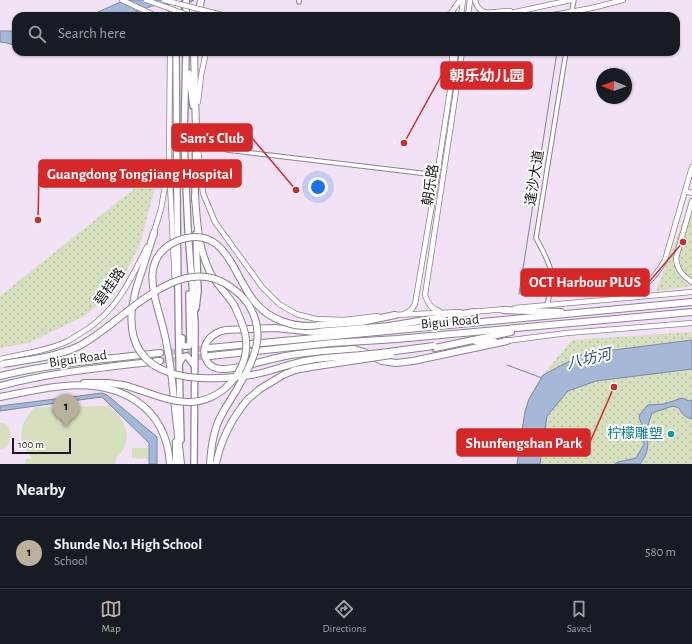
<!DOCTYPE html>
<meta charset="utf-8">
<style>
body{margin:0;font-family:"Alegreya Sans","Noto Sans SC",sans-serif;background:#242831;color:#f1f3f6}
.compass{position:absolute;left:596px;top:68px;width:36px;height:36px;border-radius:50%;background:#171b24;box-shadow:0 1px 3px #0004;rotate:271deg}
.scale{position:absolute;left:12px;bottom:10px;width:59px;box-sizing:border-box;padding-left:4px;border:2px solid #1e1920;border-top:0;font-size:11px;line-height:14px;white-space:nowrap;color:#1e1920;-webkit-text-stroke:3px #fff;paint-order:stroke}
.you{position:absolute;left:318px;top:187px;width:14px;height:14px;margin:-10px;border:3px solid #fff;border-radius:50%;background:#1a73e8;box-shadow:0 0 0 6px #1a73e833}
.badge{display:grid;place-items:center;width:26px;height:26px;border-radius:50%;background:#bab09c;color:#111;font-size:13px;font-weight:700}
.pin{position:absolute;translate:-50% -33px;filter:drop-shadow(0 1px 2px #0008)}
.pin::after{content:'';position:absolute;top:21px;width:14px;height:12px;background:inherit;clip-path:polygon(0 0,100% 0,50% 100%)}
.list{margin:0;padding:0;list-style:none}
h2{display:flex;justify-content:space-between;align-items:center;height:52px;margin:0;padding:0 16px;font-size:17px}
h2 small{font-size:13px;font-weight:400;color:#9ea1a6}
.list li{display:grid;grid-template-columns:26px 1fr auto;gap:12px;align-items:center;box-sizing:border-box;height:72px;padding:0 16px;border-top:1px solid #363941}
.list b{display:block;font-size:15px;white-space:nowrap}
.list p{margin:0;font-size:13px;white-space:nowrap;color:#9ea1a6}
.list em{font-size:13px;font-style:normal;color:#9ea1a6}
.icon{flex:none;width:22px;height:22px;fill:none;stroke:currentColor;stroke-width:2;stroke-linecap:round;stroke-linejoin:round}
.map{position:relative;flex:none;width:692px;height:464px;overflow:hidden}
.search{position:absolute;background:#171b24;box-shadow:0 1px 3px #0004;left:12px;right:12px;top:12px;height:44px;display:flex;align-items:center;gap:10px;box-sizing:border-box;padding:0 14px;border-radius:12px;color:#9ea1a6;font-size:15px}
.sheet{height:124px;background:#171b24}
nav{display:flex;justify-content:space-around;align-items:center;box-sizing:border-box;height:56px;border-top:1px solid #363941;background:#171b24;font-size:11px;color:#9ea1a6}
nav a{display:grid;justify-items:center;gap:2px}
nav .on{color:#bab09c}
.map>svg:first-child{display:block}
.green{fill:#d6dfbe}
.park{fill:url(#park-dots)}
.water{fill:#a5b8d8;stroke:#7c88a1}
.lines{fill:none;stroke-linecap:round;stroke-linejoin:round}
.stream{stroke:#7c88a1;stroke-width:1}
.highway-tunnel{stroke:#c7baca;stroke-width:6;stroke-dasharray:6 3;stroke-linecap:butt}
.street-casing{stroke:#8e8192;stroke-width:5.5}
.secondary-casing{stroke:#8e8192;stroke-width:6}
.primary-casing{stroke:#8e8192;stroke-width:8}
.highway-casing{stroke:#8e8192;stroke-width:8}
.street{stroke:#fff;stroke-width:3.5}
.secondary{stroke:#fff;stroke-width:4.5}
.primary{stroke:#fff;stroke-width:5.5}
.highway{stroke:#fff;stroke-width:6}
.secondary-bridge-casing{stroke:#8e8192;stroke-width:6;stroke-linecap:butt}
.highway-bridge-casing{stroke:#8e8192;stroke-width:8;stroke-linecap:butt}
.secondary-bridge{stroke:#fff;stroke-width:4.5}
.highway-bridge{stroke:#fff;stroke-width:6}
.culture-dot{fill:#0f9aa8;stroke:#fff;stroke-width:1.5}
.labels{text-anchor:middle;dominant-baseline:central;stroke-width:4;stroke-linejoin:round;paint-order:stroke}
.street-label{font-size:14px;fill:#1e1920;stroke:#fff}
.culture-label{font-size:14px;fill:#0d838f;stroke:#fff;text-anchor:end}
.water-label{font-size:15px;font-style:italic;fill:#304975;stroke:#fff}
.leader{fill:none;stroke:#d62828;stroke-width:1.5}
.callout-dot{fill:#d62828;stroke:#fff;stroke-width:1.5}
.callout{fill:#d62828;stroke:#d62828;stroke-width:1.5}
.callout-label{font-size:15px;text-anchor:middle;font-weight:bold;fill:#fff}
</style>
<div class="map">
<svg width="692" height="464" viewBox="0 0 692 464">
<defs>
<pattern id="park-dots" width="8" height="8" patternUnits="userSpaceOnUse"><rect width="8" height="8" fill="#d6dfbe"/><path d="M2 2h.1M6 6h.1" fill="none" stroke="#b7bfa3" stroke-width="1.8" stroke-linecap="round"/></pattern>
</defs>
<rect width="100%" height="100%" fill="#f1e2f5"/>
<g class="green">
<path d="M107,406C121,414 132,432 124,448C121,453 115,459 115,464H25V459L32,458C16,439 19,425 35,407Z"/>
<path d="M0,423H4L10,429C11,437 11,443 5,448L0,449Z"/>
<path d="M132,448H149L148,459L132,458Z"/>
</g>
<g class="park">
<path d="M160,168L140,244L120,284L85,316L28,343L0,348V296Z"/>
<path d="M692,198V286L656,291Z"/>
<path d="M692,332V464H517C519,447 521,429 525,412C532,384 554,362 572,340Z"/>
</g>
<g class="water">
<path d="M125,0H194L191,2L152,6L125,16H89Z"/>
<path d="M0,31H16V46L7,43L0,42Z"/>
<path d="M692,340V369L596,381L568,391L547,416L540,464H517L525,411L529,399L543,375L583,354Z"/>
<path d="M102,393L107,395L157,437V464H149V443L102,397L63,402L0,411V406Z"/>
<path d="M682,398L689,401L692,400V419C685,417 682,415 679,408L673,406L652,413C651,417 649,421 648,425C646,442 652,448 640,464H615L618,462L636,458L644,444L643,427L639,418L640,414L648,405L664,404Z"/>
</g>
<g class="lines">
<g class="stream">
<path d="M519,294L557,52"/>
<path d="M507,365L542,378"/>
</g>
<g class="highway-tunnel">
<path d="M160,353L209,348"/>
<path d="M160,361L210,356"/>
</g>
<g class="street-casing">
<g id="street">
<path d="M299,2V0"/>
<path d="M571,16L574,0"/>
<path d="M227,150L437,175"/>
<path d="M547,305C556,272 551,266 536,238L566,52"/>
</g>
</g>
<g class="secondary-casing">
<g id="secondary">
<path d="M122,0L156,16"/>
<path d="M475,0C480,20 496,10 510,11"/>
<path d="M222,15L228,16"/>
<path d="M446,16L451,13L460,0"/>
<path d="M461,16L463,0"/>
<path d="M468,16L470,0"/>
<path d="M497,16L571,0"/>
<path d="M548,16L592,8L623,0"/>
<path d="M170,52L169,163L175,284"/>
<path d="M451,52L452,55V64"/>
<path d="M198,102L201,76L206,52"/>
<path d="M198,149L203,193L215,222L262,287L279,304L296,314L316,319L344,320L378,316"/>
<path d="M685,191L692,193"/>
<path d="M692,201L676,258C677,270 683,276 692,282"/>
<path d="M153,235L161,209L169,163"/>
<path d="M620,298C643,287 652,283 665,260L692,167"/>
<path d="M515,308L692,292"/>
<path d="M439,311C431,309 428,303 425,295L462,52"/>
<path d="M471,312L506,309"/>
<path d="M404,314L411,310L415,304L437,175L456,52"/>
<path d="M393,315L460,312"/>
<path d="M505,341L567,333L692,323"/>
<path d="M475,342L495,341"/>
<path d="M0,359C22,354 47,351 68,341C75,337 82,332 89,328C120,305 130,280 147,247"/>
</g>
</g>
<g class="primary-casing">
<g id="primary">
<path d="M172,0V16"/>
<path d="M186,0V16"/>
<path d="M178,16V0"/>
<path d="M176,52C177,181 177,310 181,440"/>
<path d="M186,52L184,140L188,230L195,324L194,464"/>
<path d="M189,73L193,106"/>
<path d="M195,200L196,128"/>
<path d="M196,308L198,291L196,234"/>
<path d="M182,338V344L183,346H189L190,344L189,294"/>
<path d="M180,362L183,357L187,356L194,365"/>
</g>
</g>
<g class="highway-casing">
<g id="highway">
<path d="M198,16L201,0"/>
<path d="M194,52L196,132"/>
<path d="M195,196C197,222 198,248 210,272C216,284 227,294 234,305"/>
<path d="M132,308L136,289L154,233"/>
<path d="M503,310L561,312"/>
<path d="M319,325L361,322L395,315"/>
<path d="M389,326L474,312"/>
<path d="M391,326L315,332L275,328L226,330C197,335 199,368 221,369C238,370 264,360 281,357C302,352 331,351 354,349L364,352L382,361L396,363L413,361L507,341"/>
<path d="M209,348L692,302"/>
<path d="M435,348L511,332"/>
<path d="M210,356L332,343L397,339L692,312"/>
<path d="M0,376C53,363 106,359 160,353"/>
<path d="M172,380L181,464"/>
<path d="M84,383H108L123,385"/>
<path d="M0,386C52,372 106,367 160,361"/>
<path d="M0,397C21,393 42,388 64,386C118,381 166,404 170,464"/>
<path d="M176,442V464"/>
<path d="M210,464C211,448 213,430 221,416C226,406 232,398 237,389"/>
<path d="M216,464C221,439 232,418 248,399"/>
</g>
</g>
<use href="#street" class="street"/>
<use href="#secondary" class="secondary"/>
<use href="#primary" class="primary"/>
<use href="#highway" class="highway"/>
<g class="secondary-bridge-casing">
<g id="secondary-bridge">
<path d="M146,0L191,16"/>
<path d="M164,0L222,15"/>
</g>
</g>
<g class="highway-bridge-casing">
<g id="highway-bridge">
<path d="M132,308C124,382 198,383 251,375C271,372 290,363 310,360C327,357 344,357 361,355C386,353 410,349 434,346"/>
<path d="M3,364C28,360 55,357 77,347C119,327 174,253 226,284C234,289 243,296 248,304C268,335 253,361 237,389"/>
<path d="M172,380C170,364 168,348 164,332C157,301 136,259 177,241C225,222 233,275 254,301C269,320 295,329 319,325"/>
<path d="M123,385C144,390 166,402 189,402C221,402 249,372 246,339C245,327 239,316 234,305"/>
<path d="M248,399L260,389L283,375L295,370L311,367L391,355"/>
</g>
</g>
<use href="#secondary-bridge" class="secondary-bridge"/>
<use href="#highway-bridge" class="highway-bridge"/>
</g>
<circle class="culture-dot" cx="671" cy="434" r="4"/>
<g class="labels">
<g class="street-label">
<text transform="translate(535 178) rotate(-81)">逢沙大道</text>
<text transform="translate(431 185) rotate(-81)">朝乐路</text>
<text transform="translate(110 287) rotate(-55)">碧桂路</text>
<text transform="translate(450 322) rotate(-5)">Bigui Road</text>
<text transform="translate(78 359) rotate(-8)">Bigui Road</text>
</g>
<g class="culture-label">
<text x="663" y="434">柠檬雕塑</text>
</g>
<g class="water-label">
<text transform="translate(589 359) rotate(-13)">八坊河</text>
</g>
</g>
<path class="leader" d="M404 143L441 76M296 190L252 138M38 220L39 174M683 242L649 282M614 387L590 442"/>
<g class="callout-dot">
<circle cx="404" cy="143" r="4"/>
<circle cx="296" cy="190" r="4"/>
<circle cx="38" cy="220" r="4"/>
<circle cx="683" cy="242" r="4"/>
<circle cx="614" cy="387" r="4"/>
</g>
<g class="callout">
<rect x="441" y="62" width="91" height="27" rx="4"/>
<rect x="172" y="124" width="80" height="27" rx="4"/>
<rect x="39" y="160" width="202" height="27" rx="4"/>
<rect x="521" y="269" width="128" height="27" rx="4"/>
<rect x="457" y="429" width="133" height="27" rx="4"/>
</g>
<g class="callout-label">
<text x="487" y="81">朝乐幼儿园</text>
<text x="212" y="143">Sam's Club</text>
<text x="140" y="179">Guangdong Tongjiang Hospital</text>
<text x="585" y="287">OCT Harbour PLUS</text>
<text x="524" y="448">Shunfengshan Park</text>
</g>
</svg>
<svg class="compass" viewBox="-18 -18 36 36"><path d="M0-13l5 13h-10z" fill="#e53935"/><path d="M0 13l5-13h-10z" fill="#9ea1a6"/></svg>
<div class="scale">100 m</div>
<div class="you"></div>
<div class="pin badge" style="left:66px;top:427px">1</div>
<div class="search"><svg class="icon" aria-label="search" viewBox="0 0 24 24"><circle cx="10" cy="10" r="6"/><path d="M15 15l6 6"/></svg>Search here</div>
</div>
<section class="sheet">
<h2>Nearby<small></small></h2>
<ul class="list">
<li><span class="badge">1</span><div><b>Shunde No.1 High School</b><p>School</p></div><em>580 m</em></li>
</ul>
</section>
<nav>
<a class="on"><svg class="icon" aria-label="map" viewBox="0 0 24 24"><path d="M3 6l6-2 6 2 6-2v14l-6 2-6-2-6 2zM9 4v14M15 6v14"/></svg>Map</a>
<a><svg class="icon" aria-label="directions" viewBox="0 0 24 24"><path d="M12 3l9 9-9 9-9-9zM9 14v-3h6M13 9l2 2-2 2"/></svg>Directions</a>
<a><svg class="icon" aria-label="saved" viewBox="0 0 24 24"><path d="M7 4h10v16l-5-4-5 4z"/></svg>Saved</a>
</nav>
